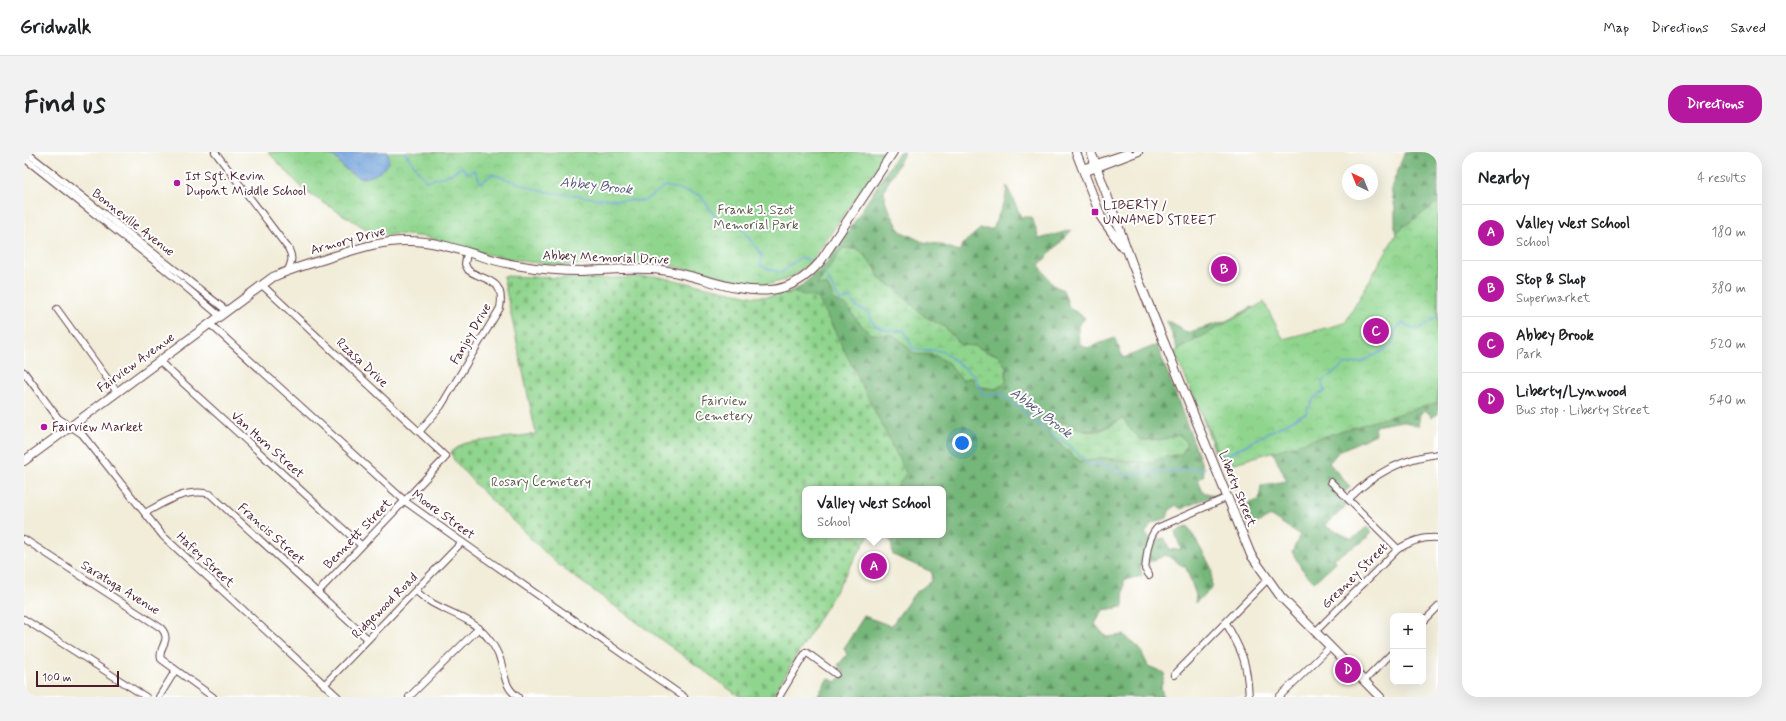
<!DOCTYPE html>
<meta charset="utf-8">
<style>
body{margin:0;font-family:Mynerve,sans-serif;background:#f2f2f2;color:#202124}
.controls{position:absolute;right:12px;bottom:12px;display:grid;overflow:hidden;border-radius:8px;box-shadow:0 4px 16px #0002}
.controls button{width:36px;height:36px;display:grid;place-items:center;padding:0;border:0;border-bottom:1px solid #e0e0e0;background:#fff;color:#202124;font:20px sans-serif}
.compass{position:absolute;left:1318px;top:12px;width:36px;height:36px;border-radius:50%;background:#fff;box-shadow:0 4px 16px #0002;rotate:317deg}
.scale{position:absolute;left:12px;bottom:10px;width:83px;box-sizing:border-box;padding-left:4px;border:2px solid #4a1f2b;border-top:0;font-size:11px;line-height:14px;white-space:nowrap;color:#4a1f2b;-webkit-text-stroke:3px #fff;paint-order:stroke}
.you{position:absolute;left:938px;top:291px;width:14px;height:14px;margin:-10px;border:3px solid #fff;border-radius:50%;background:#1a73e8;box-shadow:0 0 0 6px #1a73e833}
.badge{display:grid;place-items:center;width:26px;height:26px;border-radius:50%;background:#b5179e;color:#fff;font-size:13px;font-weight:700}
.pin{position:absolute;translate:-50% -50%;border:2px solid #fff;box-shadow:0 1px 4px #0006}
.popup{position:absolute;left:778px;top:334px;width:144px;height:52px;box-sizing:border-box;display:grid;place-content:center;border-radius:8px;background:#fff;filter:drop-shadow(0 1px 3px #0005);font-size:13px;white-space:nowrap;color:#757577}
.popup b{font-size:15px;color:#202124}
.popup::after{content:'';position:absolute;left:50%;top:100%;margin-left:-8px;border:8px solid transparent;border-top-color:#fff}
.list{margin:0;padding:0;list-style:none}
h2{display:flex;justify-content:space-between;align-items:center;height:52px;margin:0;padding:0 16px;font-size:17px}
h2 small{font-size:13px;font-weight:400;color:#757577}
.list li{display:grid;grid-template-columns:26px 1fr auto;gap:12px;align-items:center;box-sizing:border-box;height:56px;padding:0 16px;border-top:1px solid #e0e0e0}
.list b{display:block;font-size:15px;white-space:nowrap}
.list p{margin:0;font-size:13px;white-space:nowrap;color:#757577}
.list em{font-size:13px;font-style:normal;color:#757577}
.map{position:relative;flex:none;width:1414px;height:545px;overflow:hidden;border-radius:16px}
header{display:flex;align-items:center;gap:24px;box-sizing:border-box;height:56px;padding:0 20px;background:#fff;border-bottom:1px solid #e0e0e0}
header strong{font-size:19px}
nav{display:flex;gap:22px;margin-inline-start:auto;font-size:14px}
.intro{display:flex;align-items:center;justify-content:space-between;box-sizing:border-box;height:96px;padding:0 24px}
h1{margin:0;font-size:28px}
.button{padding:10px 18px;border-radius:16px;background:#b5179e;color:#fff;font-size:14px;font-weight:700}
main{display:flex;gap:24px;padding:0 24px}
aside{flex:1;background:#fff;border-radius:16px;box-shadow:0 4px 16px #0002}
.map>svg:first-child{display:block}
.forest{fill:url(#forest-firs);stroke:#5f6a52;fill-rule:evenodd}
.wetland{fill:url(#wetland-marsh);stroke:#6d7a5c}
.cemetery{fill:url(#cemetery-stones);stroke:#6d7a5c}
.park{fill:url(#park-crowns);stroke:#6d7a5c}
.water{fill:url(#water-ripples);stroke:#5d6083}
.lines{fill:none;stroke-linecap:round;stroke-linejoin:round}
.stream{stroke:#70a1db;stroke-width:1.5}
.minor-casing{stroke:#633e45;stroke-width:8}
.major-casing{stroke:#633e45;stroke-width:10}
.minor{stroke:#fff;stroke-width:6}
.major{stroke:#fff;stroke-width:8}
.poi-dot{fill:#b5179e;stroke:#fff;stroke-width:1.5}
.labels{text-anchor:middle;dominant-baseline:central;stroke-width:4;stroke-linejoin:round;paint-order:stroke}
.poi-label{font-size:13px;fill:#4a1f2b;stroke:#fff;text-anchor:start}
.park-label{font-size:13px;fill:#5f5649;stroke:#fff}
.street-label{font-size:13px;fill:#4a1f2b;stroke:#fff}
.water-label{font-size:14px;font-style:italic;fill:#5b5a7a;stroke:#fff}
</style>
<header>
<strong>Gridwalk</strong>
<nav><a>Map</a><a>Directions</a><a>Saved</a></nav>
</header>
<div class="intro"><h1>Find us</h1><a class="button">Directions</a></div>
<main>
<div class="map">
<svg width="1414" height="545" viewBox="0 0 1414 545">
<defs>
<pattern id="forest-firs" width="22" height="20" patternUnits="userSpaceOnUse"><rect width="22" height="20" fill="#74b679"/><path d="M5 1l3.5 6h-7zM16 11l3.5 6h-7z" fill="#619363"/></pattern>
<pattern id="wetland-marsh" width="20" height="14" patternUnits="userSpaceOnUse"><rect width="20" height="14" fill="#90d58e"/><path d="M1 5h8M5 5V1M11 12h8M15 12V8" fill="none" stroke="#7eb67b"/></pattern>
<pattern id="cemetery-stones" width="16" height="16" patternUnits="userSpaceOnUse"><rect width="16" height="16" fill="#90d58e"/><path d="M2 7V4a2 2 0 0 1 4 0v3zM10 15v-3a2 2 0 0 1 4 0v3z" fill="#7eb67b"/></pattern>
<pattern id="park-crowns" width="20" height="18" patternUnits="userSpaceOnUse"><rect width="20" height="18" fill="#90d58e"/><path d="M2 6a3 3 0 1 1 6 0M12 15a3 3 0 1 1 6 0" fill="none" stroke="#7eb67b"/></pattern>
<pattern id="water-ripples" width="26" height="14" patternUnits="userSpaceOnUse"><rect width="26" height="14" fill="#70a1db"/><path d="M2 4q2-2 4 0t4 0M15 11q2-2 4 0t4 0" fill="none" stroke="#5e83b2"/></pattern>
</defs>
<rect width="100%" height="100%" fill="#fff"/>
<filter id="ink" filterUnits="userSpaceOnUse"><feTurbulence type="fractalNoise" baseFrequency=".025" numOctaves="2"/><feDisplacementMap in="SourceGraphic" scale="8" xChannelSelector="R" yChannelSelector="G"/><feConvolveMatrix kernelMatrix="1 2 1 2 8 2 1 2 1" color-interpolation-filters="sRGB"/></filter>
<filter id="wash" filterUnits="userSpaceOnUse"><feTurbulence type="fractalNoise" baseFrequency=".012" numOctaves="4" result="noise"/><feDisplacementMap in="SourceGraphic" scale="16" xChannelSelector="R" yChannelSelector="G"/><feGaussianBlur stdDeviation="0.9" result="paint"/><feColorMatrix in="noise" values="0 0 0 0 0 0 0 0 0 0 0 0 0 0 0 0 0 1.4 0 .05"/><feComposite in="paint" operator="in"/></filter>
<g filter="url(#wash)">
<rect width="100%" height="100%" fill="#f1edd9"/>
<g class="forest">
<path d="M875,0H881L860,38L862,51L876,79L899,90L915,92L935,99L940,91L956,77H968L981,49L983,34L997,65H1008L1015,87L1048,78L1015,113L1029,133L1039,138L1045,155L1061,166L1054,174L1055,191L1063,196L1091,186L1099,206L1133,193L1177,310L1180,323L1174,328L1179,340L1190,343L1157,357L1152,353L1145,359L1143,366L1127,372L1121,382L1130,389L1140,386L1146,398L1157,397L1151,380L1164,374L1188,417L1187,437L1171,451L1172,443L1162,416L1142,403L1116,414L1118,424L1100,428L1099,455L1079,458L1071,472L1082,485L1100,483L1116,497L1124,514L1141,521L1137,534L1139,545H793L804,526L812,530L821,521L814,513L823,503L820,496L840,464L867,474L890,442L907,429L908,420L869,403L867,389L860,383H919V337H809L819,312L806,300L797,288L780,276L757,280L758,314L746,356L755,389L767,390L782,383H795L782,402L760,423L738,427L724,417L734,392L731,338L733,279L747,257L749,226L740,199L729,194L700,188L684,171L668,147L670,135L733,147L758,143L775,136L801,113L818,89ZM819,96L836,98L851,116L856,127L869,135L900,164L920,175L937,193L951,194L959,198L975,204L982,215V230L972,237L953,234L949,225L938,228L923,210L910,203L891,202L870,183L846,182L832,167L823,154L812,150L803,133H794ZM1099,266L1105,276L1117,288H1136L1155,283L1163,290L1158,302L1142,304L1127,311L1079,306L1055,309L1026,284L1024,275L1029,271L1041,270L1055,278L1074,279Z"/>
<path d="M1381,0H1414V262L1408,265L1401,258L1396,262L1394,274L1378,269L1351,274L1352,282L1315,299L1305,311L1326,335L1315,346L1323,353L1301,374L1328,387L1343,375L1348,381L1338,390L1310,406L1312,410L1290,430L1278,417L1268,400L1276,383L1247,364L1226,375L1217,354L1235,348L1237,333L1263,329L1246,294L1211,307L1192,303L1143,169L1156,175L1162,181L1202,169L1228,155L1242,161L1261,190L1323,174L1374,89L1371,78V56L1367,36Z"/>
</g>
<g class="wetland">
<path d="M819,96L836,98L851,116L856,127L869,135L900,164L920,175L937,193L951,194L959,198L975,204L982,215V230L972,237L952,234L949,225L938,228L923,210L910,203L891,202L870,183L846,182L832,167L823,154L812,150L803,133H793Z"/>
<path d="M1099,266L1105,276L1117,288H1136L1155,283L1163,290L1158,302L1142,304L1127,311L1079,306L1055,309L1026,284L1024,274C1044,262 1052,284 1074,279C1082,277 1092,270 1099,266Z"/>
</g>
<path class="cemetery" d="M479,124L571,127L631,124L731,145L750,144L767,140L794,146L882,321L872,337H781V383H845L748,545H716L533,412L452,333L430,308L427,300L439,292L447,290L512,282Z"/>
<g class="park">
<path d="M244,0H864L786,111L766,126L758,129L741,133L720,130L631,110L537,113L504,110L462,102L403,85L372,82L354,84L282,40Z"/>
<path d="M1414,50V250L1201,314L1150,200L1240,150L1259,187L1321,171L1374,79Z"/>
</g>
<path class="water" d="M297,0H363C371,14 349,27 336,26L321,17L310,4Z"/>
<g class="lines">
<g class="stream">
<path d="M379,0L381,1L402,29L425,23L438,15L443,21L450,18L457,31L468,22L517,39L578,47L620,49L641,34L676,43L699,75L712,70L738,103L737,114L757,121L775,106L786,108"/>
<path d="M801,122L816,149L827,146L831,154L845,161L851,174L865,179L880,178L889,197L918,199L951,224L959,243L978,242L1030,285L1041,290L1066,313L1079,312L1101,323L1181,316"/>
<path d="M1199,305L1282,261L1290,246L1301,239L1298,230L1320,213L1338,210L1369,193L1371,179L1378,171L1394,178L1414,164"/>
</g>
</g>
</g>
<g filter="url(#ink)">
<g class="lines">
<g class="minor-casing">
<g id="minor">
<path d="M2,0L203,159"/>
<path d="M191,0L264,96C269,105 268,109 264,118"/>
<path d="M0,6L138,115L196,164"/>
<path d="M1058,16L1105,0"/>
<path d="M1060,21L1115,0"/>
<path d="M238,133L422,305L294,440"/>
<path d="M33,157L93,240"/>
<path d="M186,172L382,350L438,390L660,545"/>
<path d="M135,209L337,393"/>
<path d="M0,220L34,266L58,282L139,384L314,545"/>
<path d="M396,279L417,254L476,156C482,125 458,129 444,118L441,112L443,101"/>
<path d="M1307,330L1374,397"/>
<path d="M1325,347C1349,322 1380,306 1414,302"/>
<path d="M121,361C140,350 163,336 186,342L344,487"/>
<path d="M0,387L137,476C149,489 133,495 137,507L189,545"/>
<path d="M1125,423L1121,417C1123,403 1123,387 1133,376L1204,345"/>
<path d="M392,439C413,460 445,461 464,486C469,492 473,499 476,507C481,522 480,535 494,545"/>
<path d="M0,467L122,545"/>
<path d="M1399,470L1414,455"/>
<path d="M1202,471C1219,501 1223,510 1225,545"/>
<path d="M1291,480L1374,397C1388,389 1398,385 1414,386"/>
<path d="M1150,523L1243,428"/>
<path d="M1340,529L1369,500"/>
<path d="M300,533L438,390"/>
<path d="M135,545L151,519"/>
<path d="M385,545L455,476"/>
<path d="M755,545L782,500L812,522"/>
<path d="M1255,545L1306,495"/>
</g>
</g>
<g class="major-casing">
<g id="major">
<path d="M1052,0L1077,65L1099,96"/>
<path d="M1067,0L1109,114L1227,403L1257,445L1356,545"/>
<path d="M0,309L249,125C265,118 281,113 298,108C327,99 355,88 386,89C422,89 456,107 492,113C514,117 536,119 558,119C584,118 611,115 637,118C673,122 710,142 747,138C767,136 783,125 796,110L869,0"/>
</g>
</g>
<use href="#minor" class="minor"/>
<use href="#major" class="major"/>
</g>
</g>
<g class="poi-dot">
<circle cx="153" cy="31" r="4"/>
<rect x="1067" y="56" width="8" height="8" rx="2"/>
<circle cx="20" cy="275" r="4"/>
</g>
<g class="labels">
<g class="poi-label">
<text x="161" y="24">Ist Sgt. Kevin<tspan x="161" dy="15">Dupont Middle School</tspan></text>
<text x="1079" y="53">LIBERTY /<tspan x="1079" dy="15">UNNAMED STREET</tspan></text>
<text x="28" y="275">Fairview Market</text>
</g>
<g class="park-label">
<text x="732" y="58">Frank J. Szot<tspan x="732" dy="15">Memorial Park</tspan></text>
<text x="700" y="249">Fairview<tspan x="700" dy="15">Cemetery</tspan></text>
<text x="517" y="330">Rosary Cemetery</text>
</g>
<g class="street-label">
<text transform="translate(109 71) rotate(38)">Bonneville Avenue</text>
<text transform="translate(324 89) rotate(-15)">Armory Drive</text>
<text transform="translate(582 106) rotate(2)">Abbey Memorial Drive</text>
<text transform="translate(447 182) rotate(-60)">Fanjoy Drive</text>
<text transform="translate(112 211) rotate(-36)">Fairview Avenue</text>
<text transform="translate(338 211) rotate(43)">Rzasa Drive</text>
<text transform="translate(243 293) rotate(42)">Van Horn Street</text>
<text transform="translate(1213 337) rotate(68)">Liberty Street</text>
<text transform="translate(419 363) rotate(36)">Moore Street</text>
<text transform="translate(247 382) rotate(42)">Francis Street</text>
<text transform="translate(334 382) rotate(-46)">Bennett Street</text>
<text transform="translate(181 408) rotate(43)">Hafey Street</text>
<text transform="translate(1331 424) rotate(-45)">Greaney Street</text>
<text transform="translate(96 436) rotate(32)">Saratoga Avenue</text>
<text transform="translate(361 454) rotate(-45)">Ridgewood Road</text>
</g>
<g class="water-label">
<text transform="translate(572 34) rotate(6)">Abbey Brook</text>
<text transform="translate(1017 261) rotate(37)">Abbey Brook</text>
</g>
</g>
</svg>
<div class="controls">
<button>+</button>
<button>−</button>
</div>
<svg class="compass" viewBox="-18 -18 36 36"><path d="M0-13l5 13h-10z" fill="#e53935"/><path d="M0 13l5-13h-10z" fill="#757577"/></svg>
<div class="scale">100 m</div>
<div class="you"></div>
<div class="pin badge" style="left:850px;top:414px">A</div>
<div class="popup"><b>Valley West School</b>School</div>
<div class="pin badge" style="left:1200px;top:117px">B</div>
<div class="pin badge" style="left:1352px;top:179px">C</div>
<div class="pin badge" style="left:1324px;top:518px">D</div>
</div>
<aside>
<h2>Nearby<small>4 results</small></h2>
<ul class="list">
<li><span class="badge">A</span><div><b>Valley West School</b><p>School</p></div><em>180 m</em></li>
<li><span class="badge">B</span><div><b>Stop &amp; Shop</b><p>Supermarket</p></div><em>380 m</em></li>
<li><span class="badge">C</span><div><b>Abbey Brook</b><p>Park</p></div><em>520 m</em></li>
<li><span class="badge">D</span><div><b>Liberty/Lynwood</b><p>Bus stop · Liberty Street</p></div><em>540 m</em></li>
</ul>
</aside>
</main>
